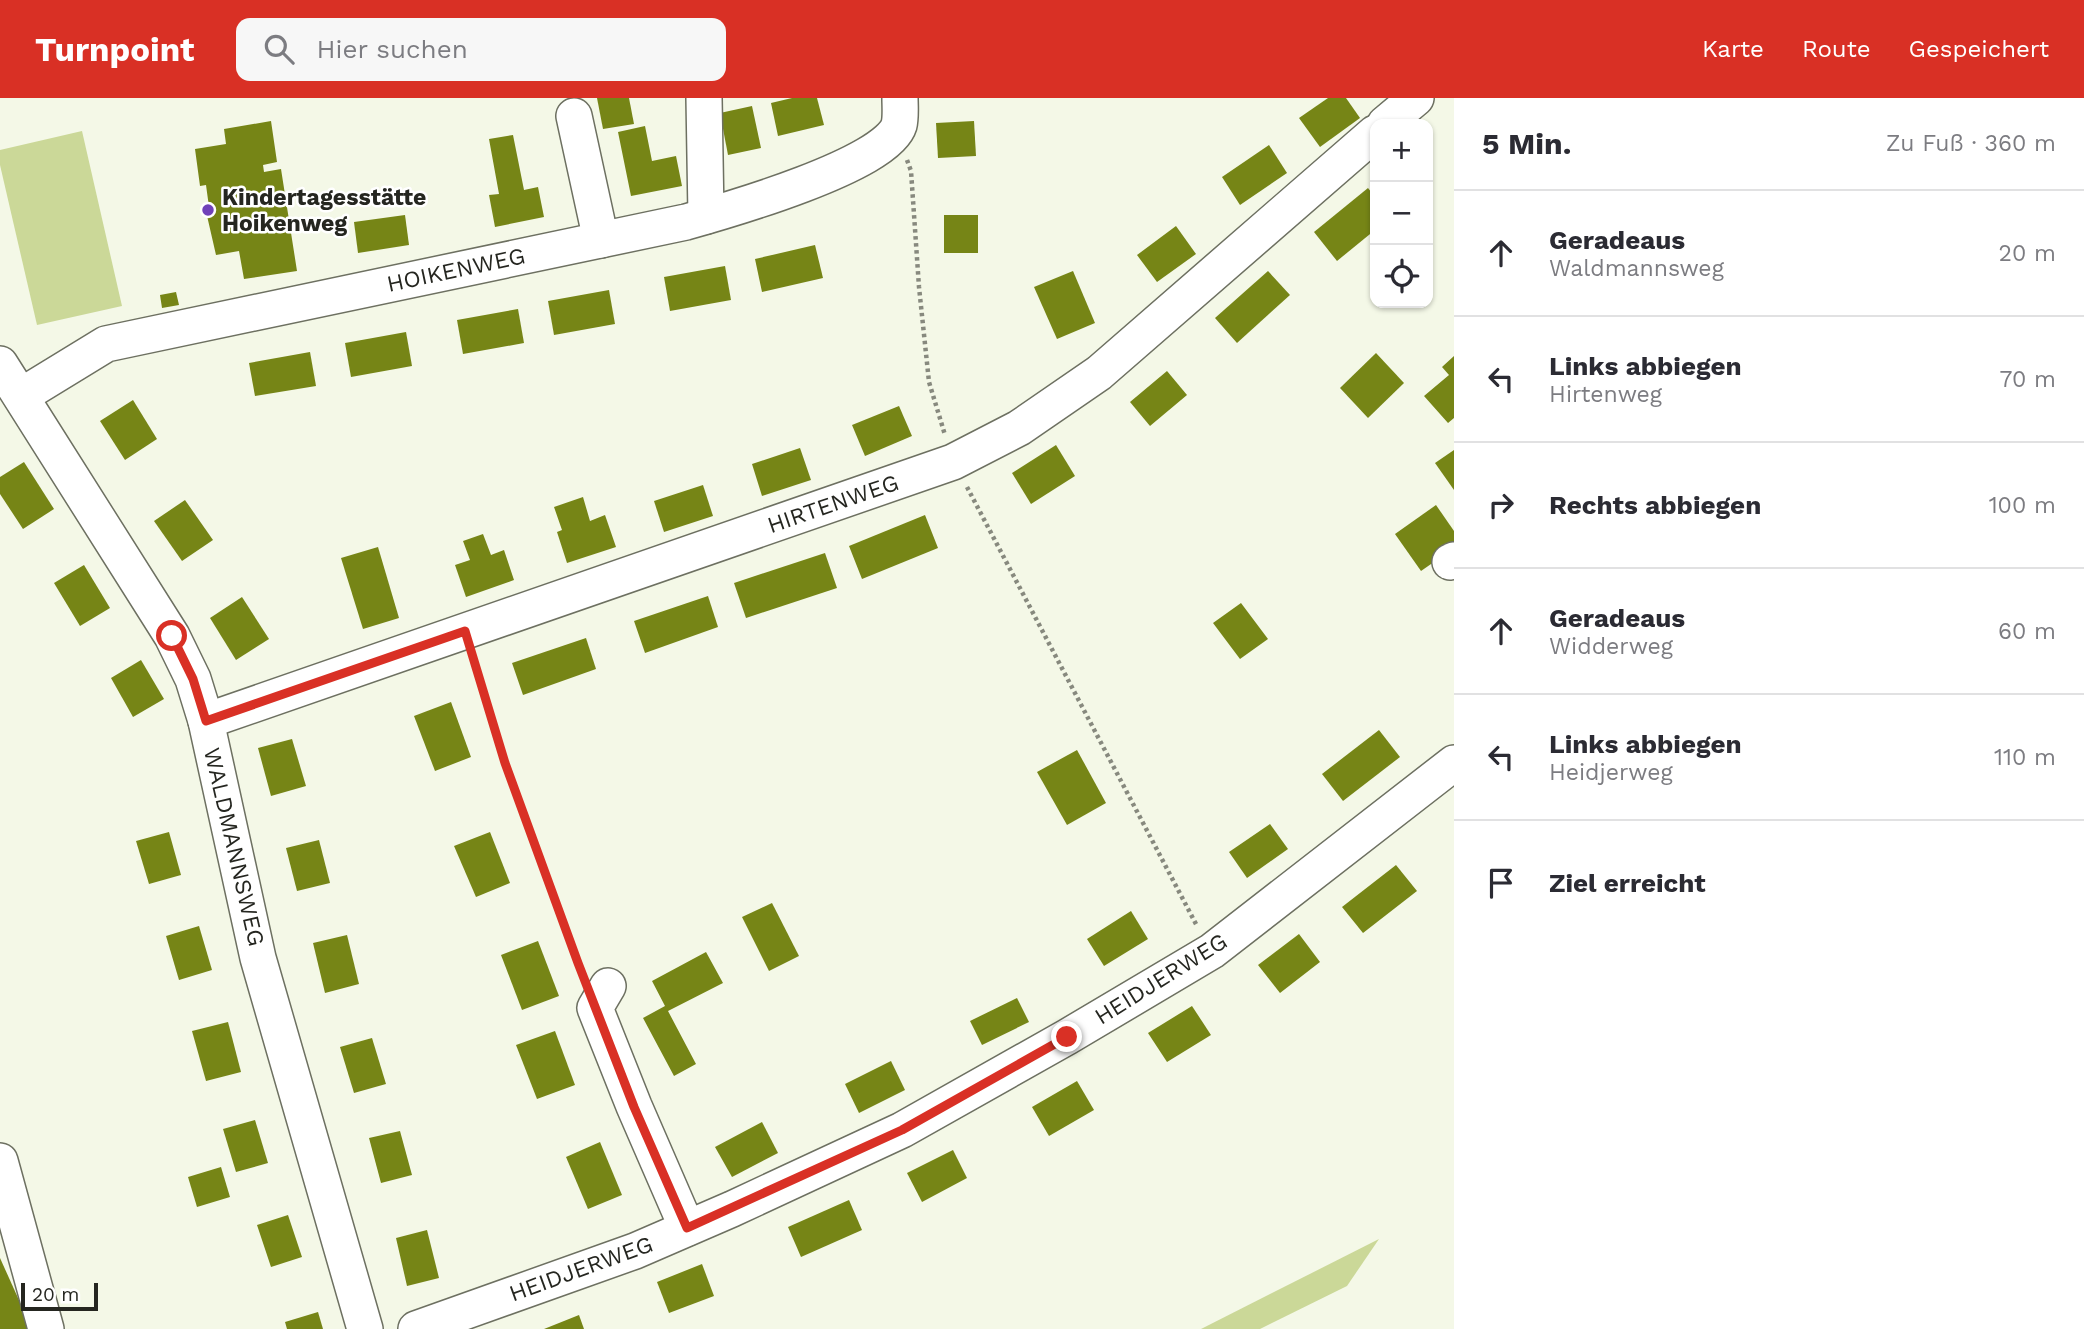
<!DOCTYPE html>
<html lang="de">
<meta charset="utf-8">
<style>
body{margin:0;font-family:"Work Sans",sans-serif;background:#f7f7f7;color:#2b2b33}
.controls{position:absolute;right:21px;top:21px;display:grid;overflow:hidden;border-radius:14px;box-shadow:0 2px 5px #0004}
.controls button{width:63px;height:63px;display:grid;place-items:center;padding:0;border:0;border-bottom:2px solid #e1e1e2;background:#fff;color:#2b2b33;font:35px sans-serif}
.scale{position:absolute;left:21px;bottom:18px;width:77px;box-sizing:border-box;padding-left:7px;border:4px solid #252620;border-top:0;font-size:19px;line-height:24px;white-space:nowrap;color:#252620;-webkit-text-stroke:5px #fff;paint-order:stroke}
.stop{position:absolute;width:21px;height:21px;margin:-16px;border:5px solid #d93025;border-radius:50%;background:#fff}
.stop.end{background:#d93025;border-color:#fff;box-shadow:0 2px 7px #0008}
.list{margin:0;padding:0;list-style:none}
h2{display:flex;justify-content:space-between;align-items:center;height:91px;margin:0;padding:0 28px;font-size:30px}
h2 small{font-size:23px;font-weight:400;color:#7c7c81}
.list li{display:grid;grid-template-columns:46px 1fr auto;gap:21px;align-items:center;box-sizing:border-box;height:126px;padding:0 28px;border-top:2px solid #e1e1e2}
.list b{display:block;font-size:26px;white-space:nowrap}
.list p{margin:0;font-size:23px;white-space:nowrap;color:#7c7c81}
.list em{font-size:23px;font-style:normal;color:#7c7c81}
.icon{flex:none;width:38px;height:38px;fill:none;stroke:currentColor;stroke-width:2;stroke-linecap:round;stroke-linejoin:round}
.map{position:relative;flex:none;width:1454px;height:1231px;overflow:hidden}
header{display:flex;align-items:center;gap:42px;box-sizing:border-box;height:98px;padding:0 35px;background:#d93025;color:#fff}
header strong{font-size:33px}
nav{display:flex;gap:38px;margin-inline-start:auto;font-size:24px}
.search{width:490px;height:63px;background:#f7f7f7;display:flex;align-items:center;gap:18px;box-sizing:border-box;padding:0 24px;border-radius:14px;color:#7c7c81;font-size:26px}
main{display:flex}
aside{flex:1;background:#fff}
.map>svg:first-child{display:block}
.green{fill:#cbd898}
.building{fill:#768516}
.lines{fill:none;stroke-linecap:round;stroke-linejoin:round}
.minor-casing{stroke:#6d7061;stroke-width:38}
.path{stroke:#87897e;stroke-width:4.5;stroke-dasharray:3.5 3.5;stroke-linecap:butt}
.minor{stroke:#fff;stroke-width:35}
.route{stroke:#d93025;stroke-width:9}
.poi-dot{fill:#7041b9;stroke:#fff;stroke-width:2.5}
.labels{text-anchor:middle;dominant-baseline:central;stroke-width:5;stroke-linejoin:round;paint-order:stroke}
.poi-label{font-size:23px;font-weight:bold;fill:#252620;stroke:#fff;text-anchor:start}
.street-label{font-size:23px;fill:#252620;stroke:#fff}
</style>
<header>
<strong>Turnpoint</strong>
<div class="search"><svg class="icon" aria-label="search" viewBox="0 0 24 24"><circle cx="10" cy="10" r="6"/><path d="M15 15l6 6"/></svg>Hier suchen</div>
<nav><a>Karte</a><a>Route</a><a>Gespeichert</a></nav>
</header>
<main>
<div class="map">
<svg width="1454" height="1231" viewBox="0 0 1454 1231">
<rect width="100%" height="100%" fill="#f4f8e7"/>
<g class="green">
<path d="M82,33L122,208L37,227L0,67V52Z"/>
<path d="M1379,1141L1347,1188L1260,1231H1201Z"/>
</g>
<g class="building">
<path d="M597,0H629L634,26L603,31Z"/>
<path d="M792,0H817L824,27L778,38L771,5Z"/>
<path d="M1328,0H1346L1360,20L1320,49L1299,20Z"/>
<path d="M752,8L761,50L728,57L720,15Z"/>
<path d="M271,23L277,64L263,67L264,74L281,71L297,173L244,181L239,153L216,157L205,109H209L206,87L200,88L195,51L226,46L224,31Z"/>
<path d="M974,23L976,58L938,60L936,25Z"/>
<path d="M645,28L652,63L676,58L682,88L631,98L618,34Z"/>
<path d="M513,37L524,92L538,89L544,119L495,129L489,97L499,96L489,41Z"/>
<path d="M1269,47L1287,75L1240,107L1222,79Z"/>
<path d="M1368,90L1375,99V132L1337,163L1314,134Z"/>
<path d="M405,117L409,147L358,155L354,124Z"/>
<rect x="944" y="117" width="34" height="38"/>
<path d="M1176,128L1196,156L1157,184L1137,157Z"/>
<path d="M815,147L823,180L762,194L755,161Z"/>
<path d="M725,168L731,202L670,213L664,179Z"/>
<path d="M1073,173L1095,225L1057,241L1034,189Z"/>
<path d="M1268,173L1290,197L1237,245L1215,220Z"/>
<path d="M609,192L615,226L554,237L548,203Z"/>
<path d="M176,194L179,207L162,210L160,197Z"/>
<path d="M518,211L524,245L463,256L457,222Z"/>
<path d="M406,234L412,268L351,279L345,245Z"/>
<path d="M310,254L316,288L255,298L249,265Z"/>
<path d="M1376,255L1404,285L1368,320L1340,290Z"/>
<path d="M1454,258V320L1448,325L1424,298L1449,277L1442,269Z"/>
<path d="M1167,273L1187,297L1150,328L1130,304Z"/>
<path d="M133,302L157,341L125,362L100,323Z"/>
<path d="M899,308L912,338L865,358L852,327Z"/>
<path d="M1056,347L1075,378L1031,406L1012,375Z"/>
<path d="M800,350L811,382L762,398L752,366Z"/>
<path d="M1454,352V392L1435,365Z"/>
<path d="M24,364L54,411L23,431L0,396V379Z"/>
<path d="M703,387L713,418L664,434L654,403Z"/>
<path d="M583,399L590,423L605,417L616,449L567,465L557,434L562,432L554,409Z"/>
<path d="M185,402L213,442L182,463L154,423Z"/>
<path d="M1436,407L1454,433V450L1421,473L1395,436Z"/>
<path d="M925,417L938,450L862,481L849,448Z"/>
<path d="M483,436L491,457L504,452L514,482L466,499L455,467L470,462L463,443Z"/>
<path d="M378,449L399,520L363,531L341,460Z"/>
<path d="M825,455L837,490L746,520L734,485Z"/>
<path d="M84,467L110,510L80,528L54,485Z"/>
<path d="M708,498L718,529L645,555L634,523Z"/>
<path d="M242,499L269,541L236,562L210,520Z"/>
<path d="M1241,505L1268,541L1240,561L1213,525Z"/>
<path d="M586,540L596,571L523,597L512,565Z"/>
<path d="M141,562L164,601L133,619L111,580Z"/>
<path d="M451,604L471,659L435,673L414,618Z"/>
<path d="M1379,632L1400,659L1343,703L1322,676Z"/>
<path d="M292,641L306,688L271,698L258,650Z"/>
<path d="M1077,652L1106,705L1067,727L1037,674Z"/>
<path d="M1270,726L1288,751L1247,780L1229,754Z"/>
<path d="M169,734L181,777L149,786L136,743Z"/>
<path d="M490,734L510,785L476,799L454,748Z"/>
<path d="M319,742L330,785L297,793L286,750Z"/>
<path d="M1396,767L1417,793L1363,835L1342,809Z"/>
<path d="M772,805L799,858L769,873L742,819Z"/>
<path d="M1131,813L1148,841L1104,868L1087,841Z"/>
<path d="M199,828L212,872L179,882L166,838Z"/>
<path d="M1299,836L1320,864L1280,895L1258,867Z"/>
<path d="M347,837L359,886L325,895L313,845Z"/>
<path d="M538,843L559,898L522,912L501,857Z"/>
<path d="M706,854L723,885L668,913L696,966L674,978L643,920L665,908L652,883Z"/>
<path d="M1017,900L1029,924L982,947L970,923Z"/>
<path d="M1192,908L1211,937L1167,964L1148,935Z"/>
<path d="M228,924L241,974L206,983L192,933Z"/>
<path d="M555,933L575,987L537,1001L516,947Z"/>
<path d="M372,940L386,986L354,995L340,949Z"/>
<path d="M891,963L905,992L859,1015L845,986Z"/>
<path d="M1077,983L1094,1012L1049,1038L1032,1009Z"/>
<path d="M255,1022L268,1065L236,1074L223,1031Z"/>
<path d="M762,1024L778,1055L732,1079L715,1049Z"/>
<path d="M400,1033L412,1077L381,1085L369,1040Z"/>
<path d="M600,1044L622,1097L588,1111L566,1059Z"/>
<path d="M953,1052L967,1080L922,1104L907,1075Z"/>
<path d="M221,1069L230,1099L197,1109L188,1079Z"/>
<path d="M849,1102L862,1132L801,1159L788,1129Z"/>
<path d="M288,1117L302,1159L271,1169L257,1127Z"/>
<path d="M427,1132L439,1180L407,1188L396,1140Z"/>
<path d="M0,1160L32,1231H0Z"/>
<path d="M702,1166L714,1198L669,1215L657,1184Z"/>
<path d="M318,1214L323,1231H287L285,1224Z"/>
<path d="M579,1217L584,1231H544Z"/>
</g>
<g class="lines">
<g class="minor-casing">
<g id="minor">
<path d="M704,0L706,118"/>
<path d="M574,18L601,142"/>
<path d="M1385,26L1416,0"/>
<path d="M0,266L172,538L193,581L206,623L258,860L365,1231"/>
<path d="M21,298L106,246L686,124C725,113 887,67 899,27C901,19 900,8 900,0"/>
<path d="M1450,464L1454,462"/>
<path d="M206,623L953,364L1019,330L1099,275L1375,35"/>
<path d="M608,888L595,910L634,1008L687,1130"/>
<path d="M0,1063L46,1231"/>
<path d="M416,1231L635,1153L732,1111L902,1032L1067,939L1212,853L1454,665"/>
</g>
</g>
<g class="path">
<path d="M907,62L911,73L919,189L929,284L945,337"/>
<path d="M967,389L1197,828"/>
<path d="M473,561L505,665L581,873"/>
</g>
<use href="#minor" class="minor"/>
</g>
<g class="lines">
<path class="route" d="M172,538L193,581L206,623L465,533L505,665L578,865L634,1009L687,1130L902,1032L1067,939"/>
</g>
<circle class="poi-dot" cx="208" cy="112" r="7"/>
<g class="labels">
<g class="poi-label">
<text x="222" y="99">Kindertagesstätte<tspan x="222" dy="26">Hoikenweg</tspan></text>
</g>
<g class="street-label">
<text transform="translate(456 172) rotate(-12)">HOIKENWEG</text>
<text transform="translate(833 406) rotate(-19)">HIRTENWEG</text>
<text transform="translate(234 749) rotate(77)">WALDMANNSWEG</text>
<text transform="translate(1161 881) rotate(-32)">HEIDJERWEG</text>
<text transform="translate(581 1171) rotate(-20)">HEIDJERWEG</text>
</g>
</g>
</svg>
<div class="controls">
<button>+</button>
<button>−</button>
<button><svg class="icon" aria-label="locate" viewBox="0 0 24 24"><circle cx="12" cy="12" r="6"/><path d="M12 2v4M12 18v4M2 12h4M18 12h4"/></svg></button>
</div>
<div class="scale">20 m</div>
<div class="stop" style="left:172px;top:538px"></div>
<div class="stop end" style="left:1067px;top:939px"></div>
</div>
<aside>
<h2>5 Min.<small>Zu Fuß · 360 m</small></h2>
<ul class="list">
<li><svg class="icon" aria-label="ahead" viewBox="0 0 24 24"><path d="M12 20V5M6 11l6-6 6 6"/></svg><div><b>Geradeaus</b><p>Waldmannsweg</p></div><em>20 m</em></li>
<li><svg class="icon" aria-label="left" viewBox="0 0 24 24"><path d="M17 20v-9H6M10 6l-5 5 5 5"/></svg><div><b>Links abbiegen</b><p>Hirtenweg</p></div><em>70 m</em></li>
<li><svg class="icon" aria-label="right" viewBox="0 0 24 24"><path d="M7 20v-9h11M14 6l5 5-5 5"/></svg><div><b>Rechts abbiegen</b></div><em>100 m</em></li>
<li><svg class="icon" aria-label="ahead" viewBox="0 0 24 24"><path d="M12 20V5M6 11l6-6 6 6"/></svg><div><b>Geradeaus</b><p>Widderweg</p></div><em>60 m</em></li>
<li><svg class="icon" aria-label="left" viewBox="0 0 24 24"><path d="M17 20v-9H6M10 6l-5 5 5 5"/></svg><div><b>Links abbiegen</b><p>Heidjerweg</p></div><em>110 m</em></li>
<li><svg class="icon" aria-label="arrive" viewBox="0 0 24 24"><path d="M6 21V4h12l-3 4 3 4H6"/></svg><div><b>Ziel erreicht</b></div></li>
</ul>
</aside>
</main>
